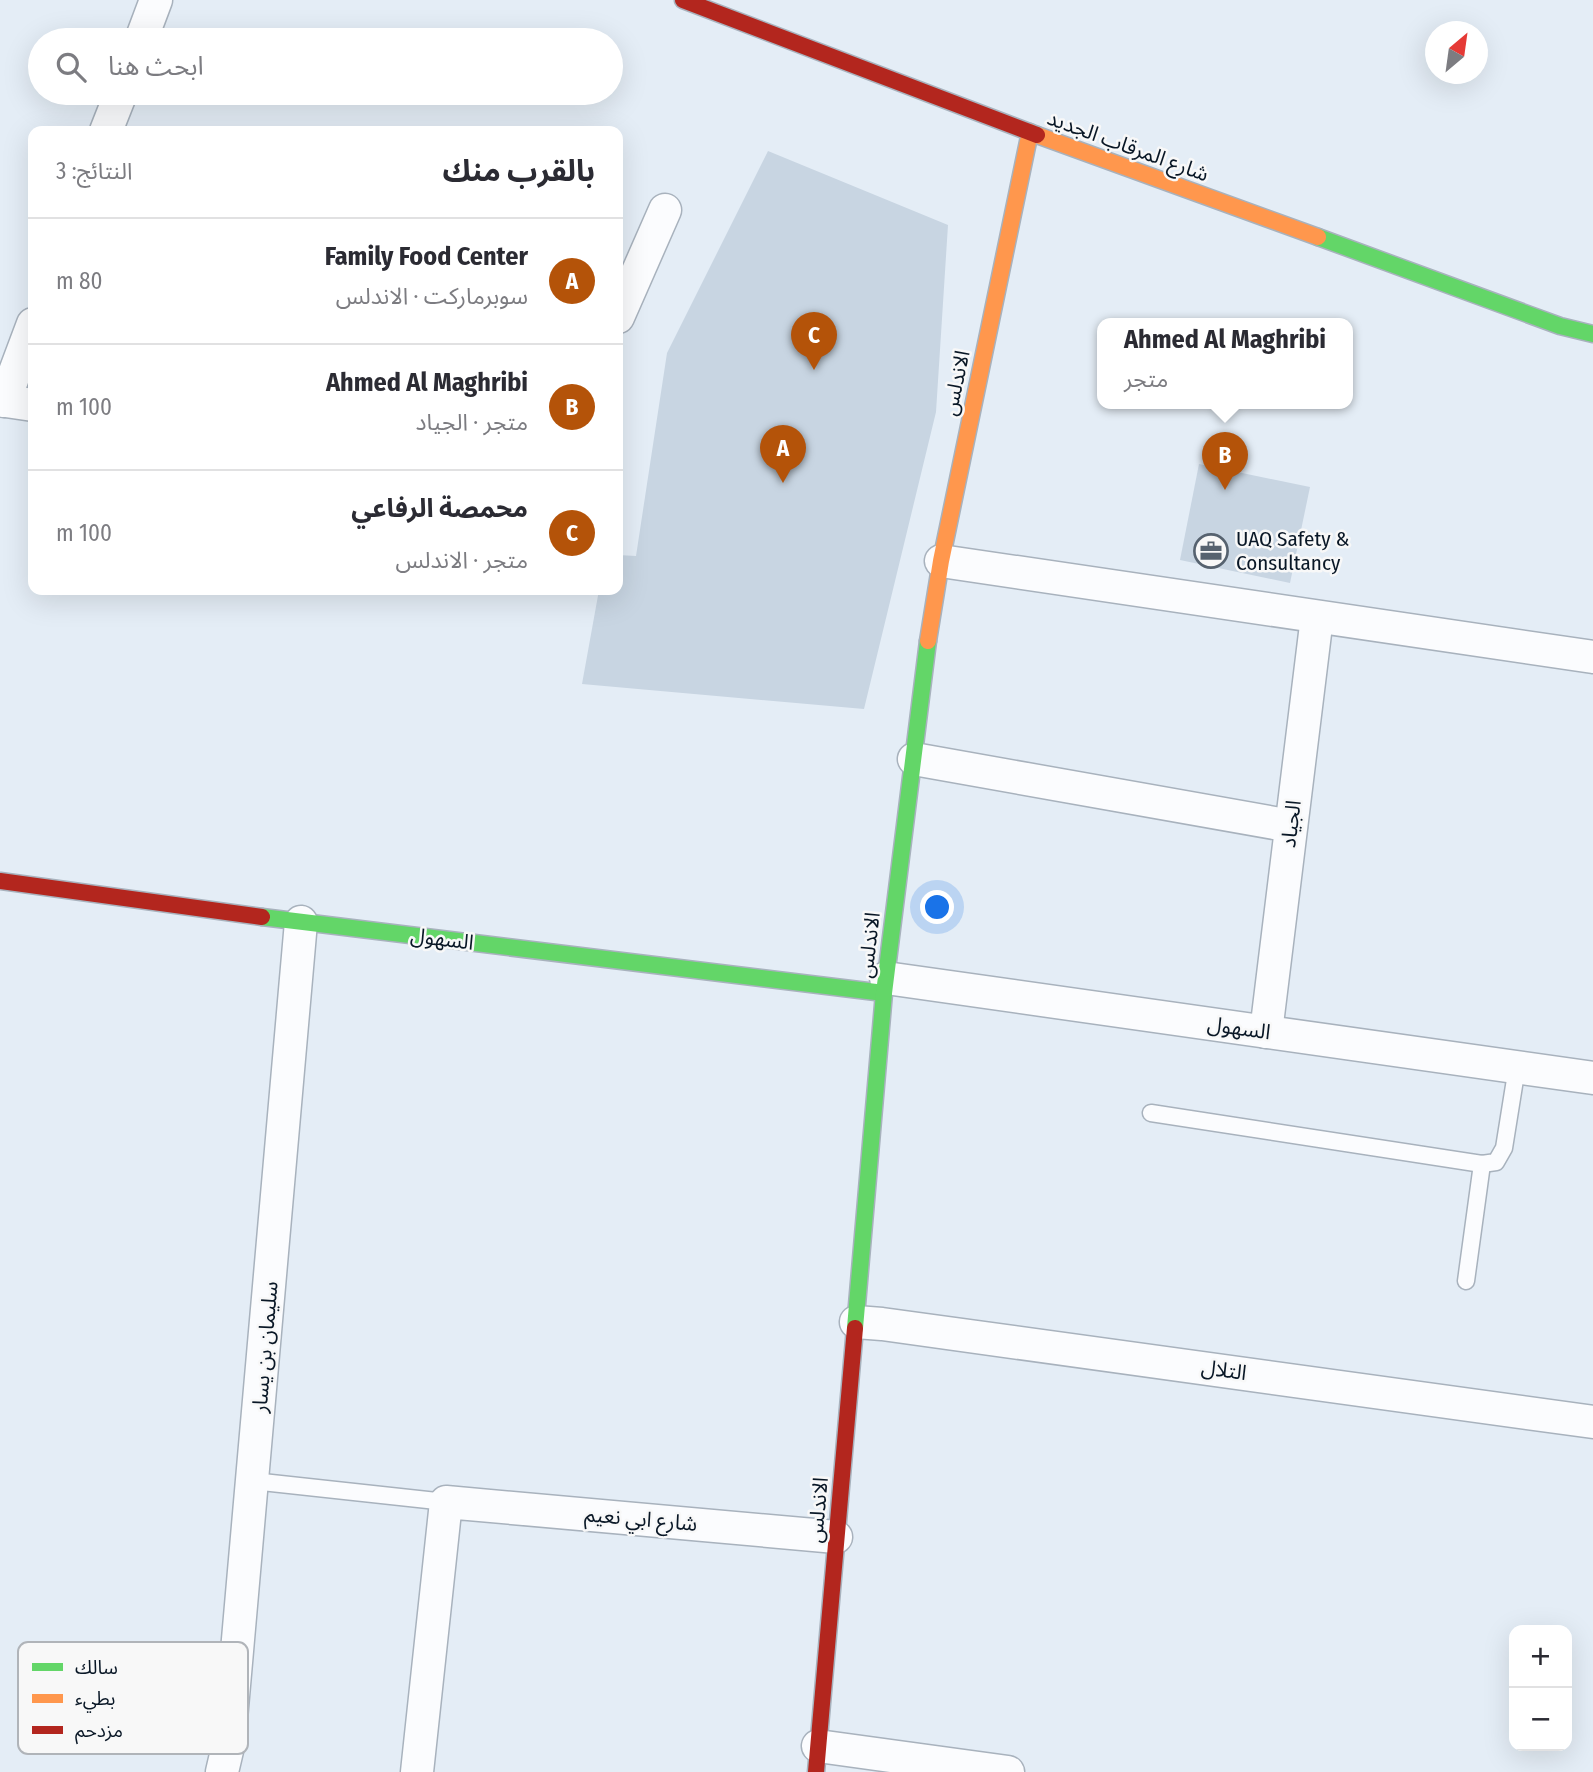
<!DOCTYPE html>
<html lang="ar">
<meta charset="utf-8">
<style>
body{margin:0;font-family:"Fira Sans Condensed","Noto Sans Arabic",sans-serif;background:#f7f7f7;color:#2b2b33;direction:rtl}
.controls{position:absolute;right:21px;bottom:21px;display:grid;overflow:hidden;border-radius:14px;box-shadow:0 7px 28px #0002}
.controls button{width:63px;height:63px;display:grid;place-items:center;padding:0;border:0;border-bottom:2px solid #e1e1e2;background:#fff;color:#2b2b33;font:35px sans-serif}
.compass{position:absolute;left:1425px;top:21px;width:63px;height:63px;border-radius:50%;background:#fff;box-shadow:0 7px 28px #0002;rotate:29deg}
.you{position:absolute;left:938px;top:908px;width:24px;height:24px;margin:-18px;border:5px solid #fff;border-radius:50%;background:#1a73e8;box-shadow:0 0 0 10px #1a73e833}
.badge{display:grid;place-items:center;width:46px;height:46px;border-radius:50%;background:#b45309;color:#fff;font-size:23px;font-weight:700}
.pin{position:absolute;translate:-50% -58px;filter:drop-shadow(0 2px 4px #0008)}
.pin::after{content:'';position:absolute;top:37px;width:24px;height:21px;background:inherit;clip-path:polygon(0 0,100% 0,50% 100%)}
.popup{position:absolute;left:1097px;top:318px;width:256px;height:91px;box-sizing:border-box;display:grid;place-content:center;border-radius:14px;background:#fff;filter:drop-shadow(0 2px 5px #0005);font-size:23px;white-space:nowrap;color:#7c7c81}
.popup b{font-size:26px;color:#2b2b33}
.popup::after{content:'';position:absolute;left:50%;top:100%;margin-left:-14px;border:14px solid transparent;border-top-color:#fff}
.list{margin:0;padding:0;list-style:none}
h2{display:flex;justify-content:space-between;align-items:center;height:91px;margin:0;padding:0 28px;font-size:30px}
h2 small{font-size:23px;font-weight:400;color:#7c7c81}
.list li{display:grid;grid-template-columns:46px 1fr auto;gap:21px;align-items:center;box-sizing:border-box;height:126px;padding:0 28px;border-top:2px solid #e1e1e2}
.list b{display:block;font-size:26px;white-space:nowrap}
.list p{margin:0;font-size:23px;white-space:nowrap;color:#7c7c81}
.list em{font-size:23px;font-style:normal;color:#7c7c81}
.icon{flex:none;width:38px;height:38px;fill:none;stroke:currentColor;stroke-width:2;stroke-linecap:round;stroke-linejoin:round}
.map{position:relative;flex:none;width:1593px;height:1772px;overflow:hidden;direction:ltr}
.search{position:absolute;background:#fff;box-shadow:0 7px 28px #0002;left:28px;top:28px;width:595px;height:77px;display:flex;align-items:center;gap:18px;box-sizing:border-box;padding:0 24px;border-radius:38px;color:#7c7c81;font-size:26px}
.panel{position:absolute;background:#fff;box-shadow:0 7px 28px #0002;left:28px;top:126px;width:595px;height:469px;border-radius:14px;direction:rtl}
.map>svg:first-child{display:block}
.building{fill:#c8d5e2}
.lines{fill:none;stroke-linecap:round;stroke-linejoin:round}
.lane-casing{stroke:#a8b2bd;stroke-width:19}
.street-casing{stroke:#a8b2bd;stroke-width:35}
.fast-casing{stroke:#a8b2bd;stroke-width:19}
.slow-casing{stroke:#a8b2bd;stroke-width:19}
.jam-casing{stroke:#a8b2bd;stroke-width:19}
.lane{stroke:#fbfcfe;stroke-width:16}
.street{stroke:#fbfcfe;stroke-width:32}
.fast{stroke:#63d668;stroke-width:16}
.slow{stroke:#ff974d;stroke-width:16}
.jam{stroke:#b3261e;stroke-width:16}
.labels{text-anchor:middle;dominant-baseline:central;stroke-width:5;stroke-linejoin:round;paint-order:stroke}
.street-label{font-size:21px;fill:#091726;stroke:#f8f8f8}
.poi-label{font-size:21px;fill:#091726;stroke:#f8f8f8;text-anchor:start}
.key{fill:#f8f8f8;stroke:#b0b4b9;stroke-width:2}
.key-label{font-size:19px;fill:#091726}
</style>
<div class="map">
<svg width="1593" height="1772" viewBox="0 0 1593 1772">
<rect width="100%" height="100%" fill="#e4edf6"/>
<g class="building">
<path d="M768,151L948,225L936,412L864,709L582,684L599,590H618V555L636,556L667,353Z"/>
<path d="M1199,464L1310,487L1290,583L1180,560Z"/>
</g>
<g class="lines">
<g class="lane-casing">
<g id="lane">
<path d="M1151,1113L1482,1164L1496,1162L1504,1148L1517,1067"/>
<path d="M1466,1281L1482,1164"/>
<path d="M253,1481L446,1502"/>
</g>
</g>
<g class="street-casing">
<g id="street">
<path d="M141,40L156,0"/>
<path d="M106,131L121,93"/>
<path d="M618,317L665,210"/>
<path d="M0,400L33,405"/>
<path d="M4,401L33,324"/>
<path d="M941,561L1593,657"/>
<path d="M914,759L1291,826"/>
<path d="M886,978L1593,1078"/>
<path d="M1266,1032L1317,617"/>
<path d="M856,1322L882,1324L1593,1422"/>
<path d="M818,1746L1008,1772"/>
<path d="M222,1772L229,1742L301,922"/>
<path d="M417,1772L446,1502L836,1537"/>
</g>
</g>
<g class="fast-casing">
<g id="fast">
<path d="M1318,237L1560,326L1593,334"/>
<path d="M262,917L884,993"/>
<path d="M855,1328L884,993L928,641"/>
</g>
</g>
<g class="slow-casing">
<g id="slow">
<path d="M1037,135L1318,237"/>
<path d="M928,641L941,561L1030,132"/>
</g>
</g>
<g class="jam-casing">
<g id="jam">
<path d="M683,0L1037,135"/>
<path d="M0,881L262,917"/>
<path d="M816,1772L855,1328"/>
</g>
</g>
<use href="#lane" class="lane"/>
<use href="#street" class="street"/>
<use href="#fast" class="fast"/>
<use href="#slow" class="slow"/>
<use href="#jam" class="jam"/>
</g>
<defs>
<g id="office-ring" transform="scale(1.75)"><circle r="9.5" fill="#f8f8f8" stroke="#56626f" stroke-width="1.5"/><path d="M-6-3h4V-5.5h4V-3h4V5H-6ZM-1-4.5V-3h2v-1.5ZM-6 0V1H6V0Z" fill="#56626f"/></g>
</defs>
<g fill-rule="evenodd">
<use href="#office-ring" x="1211" y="551"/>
</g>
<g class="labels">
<g class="street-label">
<text transform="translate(1128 146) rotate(20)">شارع المرقاب الجديد</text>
<text transform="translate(956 383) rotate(-78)">الاندلس</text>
<text transform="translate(1291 824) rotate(-83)">الجياد</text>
<text transform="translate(442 939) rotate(7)">السهول</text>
<text transform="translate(869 945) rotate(-83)">الاندلس</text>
<text transform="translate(1239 1028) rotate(8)">السهول</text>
<text transform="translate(265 1347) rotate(-85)">سليمان بن يسار</text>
<text transform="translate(1224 1370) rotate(8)">التلال</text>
<text transform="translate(818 1510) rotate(-85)">الاندلس</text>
<text transform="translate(641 1519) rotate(5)">شارع ابي نعيم</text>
</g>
<g class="poi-label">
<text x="1236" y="539">UAQ Safety &amp;<tspan x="1236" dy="24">Consultancy</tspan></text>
</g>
</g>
<rect x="18" y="1642" width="230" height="112" rx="10" class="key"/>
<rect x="32" y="1663" width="31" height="8" fill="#63d668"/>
<rect x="32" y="1694" width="31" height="9" fill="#ff974d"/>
<rect x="32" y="1726" width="31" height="8" fill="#b3261e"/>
<g class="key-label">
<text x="75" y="1674">سالك</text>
<text x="75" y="1705">بطيء</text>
<text x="75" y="1737">مزدحم</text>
</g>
</svg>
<div class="controls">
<button>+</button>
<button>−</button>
</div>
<svg class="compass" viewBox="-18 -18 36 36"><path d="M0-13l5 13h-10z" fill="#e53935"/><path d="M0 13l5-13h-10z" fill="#7c7c81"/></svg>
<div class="you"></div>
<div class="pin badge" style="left:783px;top:483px">A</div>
<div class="pin badge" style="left:1225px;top:490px">B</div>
<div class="popup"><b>Ahmed Al Maghribi</b>متجر</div>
<div class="pin badge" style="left:814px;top:370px">C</div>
<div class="search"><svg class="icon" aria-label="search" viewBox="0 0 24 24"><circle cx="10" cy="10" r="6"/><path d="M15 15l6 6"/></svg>ابحث هنا</div>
<section class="panel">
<h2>بالقرب منك<small>النتائج: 3</small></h2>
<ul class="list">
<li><span class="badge">A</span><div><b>Family Food Center</b><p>سوبرماركت · الاندلس</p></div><em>80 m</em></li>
<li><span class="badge">B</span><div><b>Ahmed Al Maghribi</b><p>متجر · الجياد</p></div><em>100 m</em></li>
<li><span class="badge">C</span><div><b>محمصة الرفاعي</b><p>متجر · الاندلس</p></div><em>100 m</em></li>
</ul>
</section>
</div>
